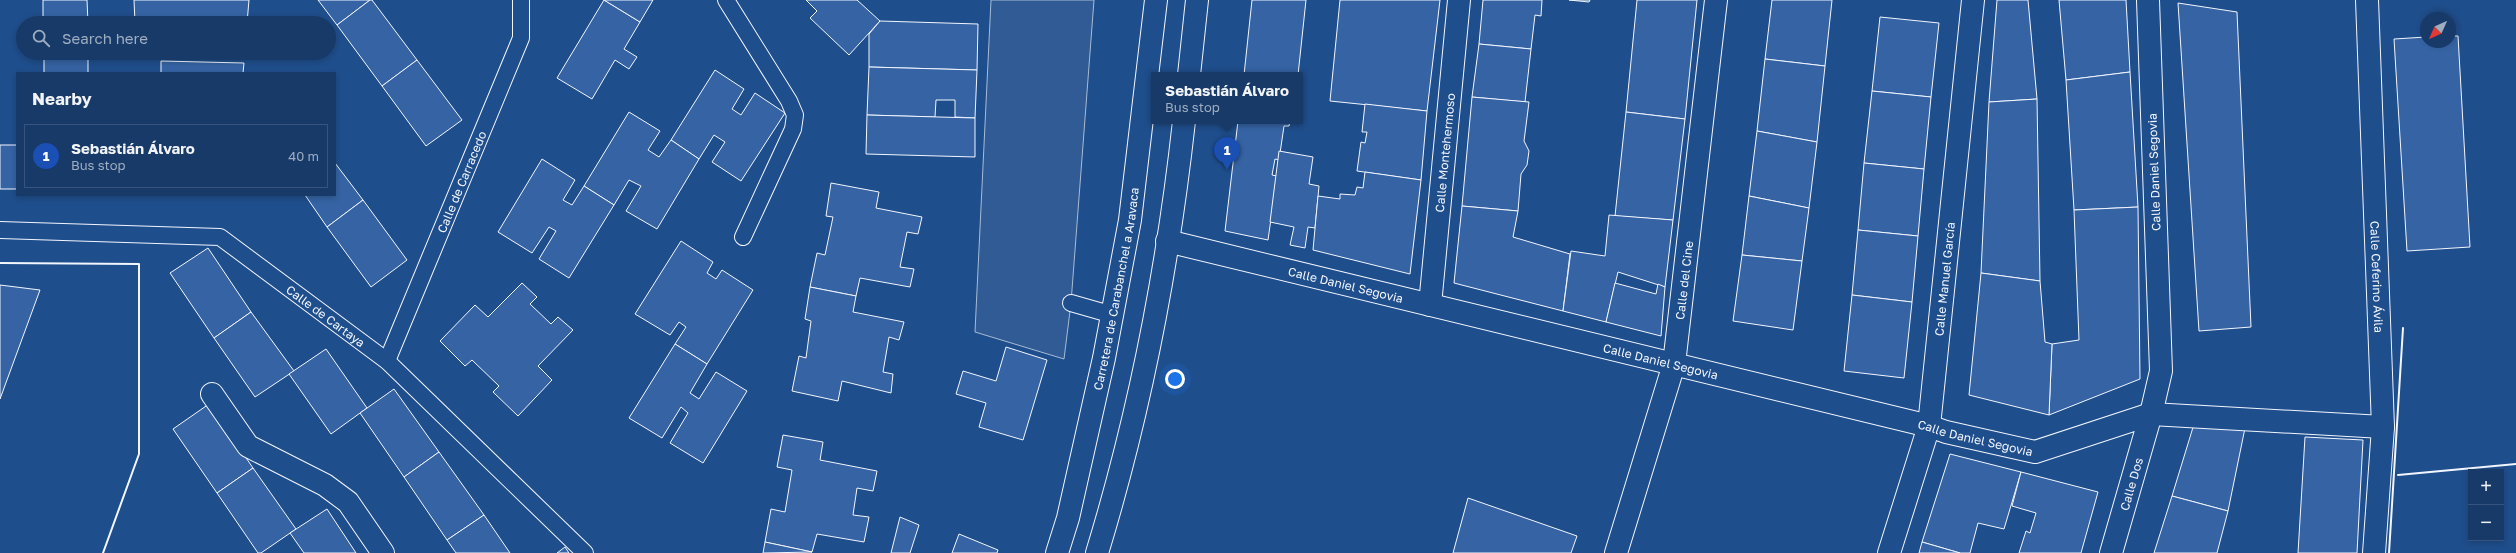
<!DOCTYPE html>
<meta charset="utf-8">
<style>
body{margin:0;font-family:"Golos Text",sans-serif;background:#20416f;color:#f1f3f6}
.controls{position:absolute;right:12px;bottom:12px;display:grid;overflow:hidden;border-radius:0px;box-shadow:0 2px 6px #0003}
.controls button{width:36px;height:36px;display:grid;place-items:center;padding:0;border:0;border-bottom:1px solid #36547d;background:#173a69;color:#f1f3f6;font:20px sans-serif}
.compass{position:absolute;left:2420px;top:12px;width:36px;height:36px;border-radius:50%;background:#173a69;box-shadow:0 2px 6px #0003;rotate:225deg}
.you{position:absolute;left:1175px;top:379px;width:14px;height:14px;margin:-10px;border:3px solid #fff;border-radius:50%;background:#1a73e8;box-shadow:0 0 0 6px #1a73e833}
.badge{display:grid;place-items:center;width:26px;height:26px;border-radius:50%;background:#ffb74d;color:#fff;font-size:13px;font-weight:700}
.pin{position:absolute;translate:-50% -33px;filter:drop-shadow(0 1px 2px #0008)}
.pin::after{content:'';position:absolute;top:21px;width:14px;height:12px;background:inherit;clip-path:polygon(0 0,100% 0,50% 100%)}
.popup{position:absolute;left:1151px;top:72px;width:152px;height:52px;box-sizing:border-box;display:grid;place-content:center;border-radius:0px;background:#173a69;filter:drop-shadow(0 1px 3px #0005);font-size:13px;white-space:nowrap;color:#9eadc0}
.popup b{font-size:15px;color:#f1f3f6}
.popup::after{content:'';position:absolute;left:50%;top:100%;margin-left:-8px;border:8px solid transparent;border-top-color:#173a69}
.list{margin:0;padding:0;list-style:none}
h2{display:flex;justify-content:space-between;align-items:center;height:52px;margin:0;padding:0 16px;font-size:17px}
h2 small{font-size:13px;font-weight:400;color:#9eadc0}
.list li{display:grid;grid-template-columns:26px 1fr auto;gap:12px;align-items:center;box-sizing:border-box;height:64px;margin:0 8px 8px;padding:0 8px;border:1px solid #36547d;border-radius:0px}
.list b{display:block;font-size:15px;white-space:nowrap}
.list p{margin:0;font-size:13px;white-space:nowrap;color:#9eadc0}
.list em{font-size:13px;font-style:normal;color:#9eadc0}
.icon{flex:none;width:22px;height:22px;fill:none;stroke:currentColor;stroke-width:2;stroke-linecap:round;stroke-linejoin:round}
.map{position:relative;flex:none;width:2516px;height:553px;overflow:hidden}
.search{position:absolute;background:#173a69;box-shadow:0 2px 6px #0003;left:16px;top:16px;width:320px;height:44px;display:flex;align-items:center;gap:10px;box-sizing:border-box;padding:0 14px;border-radius:22px;color:#9eadc0;font-size:15px}
.panel{position:absolute;background:#173a69;box-shadow:0 2px 6px #0003;left:16px;top:72px;width:320px;height:124px;border-radius:0px}
.map>svg:first-child{display:block}
.built{fill:#305b95;stroke:#a8bbd7}
.building{fill:#3563a3;stroke:#f2f6ff}
.lines{fill:none;stroke-linecap:round;stroke-linejoin:round}
.lane-casing{stroke:#f2f6ff;stroke-width:18}
.street-casing{stroke:#f2f6ff;stroke-width:24}
.primary-casing{stroke:#f2f6ff;stroke-width:24}
.lane{stroke:#1f4e8c;stroke-width:16}
.street{stroke:#1f4e8c;stroke-width:22}
.primary{stroke:#1f4e8c;stroke-width:22}
.wall{stroke:#f2f6ff;stroke-width:2}
.labels{text-anchor:middle;dominant-baseline:central;stroke-width:3;stroke-linejoin:round;paint-order:stroke}
.street-label{font-size:12px;fill:#f2f6ff;stroke:#1f4e8c}
</style>
<div class="map">
<svg width="2516" height="553" viewBox="0 0 2516 553">
<rect width="100%" height="100%" fill="#1f4e8c"/>
<path class="built" d="M991,0H1094L1071,303L1064,359L975,332Z"/>
<g class="building">
<path d="M43,0H87L88,23H43Z"/>
<path d="M134,0H249L247,23H135Z"/>
<path d="M318,0H370L337,25Z"/>
<path d="M370,0H372L417,60L382,86L337,25Z"/>
<path d="M604,0L640,22L624,49L637,57L629,69L615,60L592,99L557,78Z"/>
<path d="M604,0H653L640,22Z"/>
<path d="M806,0H857L880,21L849,55L810,18L817,11Z"/>
<path d="M1252,0H1306L1298,75H1244Z"/>
<path d="M1340,0H1440L1427,111L1330,101Z"/>
<path d="M1483,0H1542L1541,16L1535,15L1531,49L1479,44Z"/>
<path d="M1569,0H1590L1589,2Z"/>
<path d="M1637,0H1697L1685,119L1626,112Z"/>
<path d="M1772,0H1832L1825,66L1765,59Z"/>
<path d="M1997,0H2028L2037,99L1989,102Z"/>
<path d="M2059,0H2126L2130,72L2066,80Z"/>
<path d="M2178,3L2237,12L2251,327L2199,331Z"/>
<path d="M1880,17L1939,23L1931,97L1872,91Z"/>
<path d="M880,21L978,24L977,70L869,67V34Z"/>
<path d="M2450,36H2458L2470,247L2407,251L2394,39L2426,37V42H2450Z"/>
<path d="M1479,44L1531,49L1525,102L1472,97Z"/>
<rect x="44" y="53" width="44" height="20"/>
<path d="M1765,59L1825,66L1817,142L1757,131Z"/>
<path d="M417,60L462,120L426,146L382,86Z"/>
<path d="M161,61L244,63L243,73H161Z"/>
<path d="M869,67L977,70L975,118L955,117V100H936L935,117L867,115Z"/>
<path d="M715,70L744,89L732,109L741,115L755,93L785,113L741,181L712,162L725,142L714,135L699,159L671,140Z"/>
<path d="M2130,72L2138,207L2074,210L2066,80Z"/>
<path d="M1872,91L1931,97L1924,169L1864,163Z"/>
<path d="M1472,97L1529,102L1524,141L1529,151L1527,165L1521,174L1518,211L1462,206Z"/>
<path d="M2037,99L2040,281L1981,273L1989,102Z"/>
<path d="M1365,104L1427,111L1421,180L1357,171L1361,142L1365,143L1367,132H1362Z"/>
<path d="M629,112L660,131L648,150L659,157L671,140L699,159L657,229L626,211L641,186L629,180L614,205L584,186Z"/>
<path d="M1626,112L1685,119L1673,220L1615,216Z"/>
<path d="M867,115L975,118V157L866,154Z"/>
<path d="M1238,121H1290L1289,126H1284L1279,160L1275,159L1272,175L1277,176L1268,240L1225,231Z"/>
<path d="M1757,131L1817,142L1809,208L1749,196Z"/>
<rect x="0" y="145" width="17" height="44"/>
<path d="M1279,151L1313,157L1309,184L1319,186L1315,228L1308,227L1305,248L1290,245L1294,227L1270,222Z"/>
<path d="M542,159L575,180L563,200L572,205L584,186L614,205L569,278L539,259L556,231L549,227L532,253L498,232Z"/>
<path d="M335,163L363,200L327,227L305,195H335Z"/>
<path d="M1864,163L1924,169L1918,236L1858,230Z"/>
<path d="M1365,172L1421,180L1410,274L1313,250L1318,196L1340,199V194L1355,195L1357,187L1363,188Z"/>
<path d="M831,183L879,192L876,208L922,217L918,234L907,232L900,267L914,269L910,287L860,278L856,296L810,287L817,253L825,255L833,217L826,216Z"/>
<path d="M1749,196L1809,208L1802,261L1742,255Z"/>
<path d="M363,200L407,260L371,287L327,227Z"/>
<path d="M1462,206L1518,211L1513,237L1570,254L1563,311L1454,283Z"/>
<path d="M2138,207L2140,379L2049,415L2052,344L2079,340L2074,210Z"/>
<path d="M1609,215L1673,220L1665,287L1618,272L1606,322L1563,311L1571,251L1605,256Z"/>
<path d="M1858,230L1918,236L1912,302L1852,295Z"/>
<path d="M681,241L713,262L707,273L716,279L722,270L753,290L707,364L675,344L686,327L679,322L670,335L635,314Z"/>
<path d="M208,248L251,312L214,338L170,273Z"/>
<path d="M1742,255L1802,261L1793,330L1733,321Z"/>
<path d="M1981,273L2040,281L2045,342L2052,344L2049,415L1969,395Z"/>
<path d="M522,283L537,297L530,304L551,324L558,317L573,330L538,366L552,380L518,416L493,392L499,386L472,360L465,366L440,341L475,305L488,317Z"/>
<path d="M1615,283L1656,294L1658,284L1665,287L1661,336L1606,322Z"/>
<path d="M0,285L40,290L0,399Z"/>
<path d="M810,287L856,296L853,312L904,322L899,340L889,337L883,372L893,374L891,393L842,381L838,401L792,391L799,356L806,358L811,321L805,319Z"/>
<path d="M1852,295L1912,302L1904,378L1844,371Z"/>
<path d="M251,312L294,371L255,397L214,338Z"/>
<path d="M675,344L707,364L690,393L699,399L716,372L747,391L703,463L670,443L688,413L681,407L662,438L629,418Z"/>
<path d="M1006,347L1047,360L1023,440L979,427L986,403L956,394L963,371L996,381Z"/>
<path d="M326,349L367,408L331,434L289,374Z"/>
<path d="M394,389L439,452L404,477L360,413Z"/>
<path d="M209,404L253,468L217,493L173,429Z"/>
<path d="M2194,424L2245,428L2228,511L2172,496Z"/>
<path d="M783,435L823,442L820,460L877,471L873,491L857,488L853,515L869,517L864,542L817,534L812,552L765,542L771,509L785,512L792,470L777,467Z"/>
<path d="M2305,437L2363,440L2357,553H2298Z"/>
<path d="M439,452L484,515L447,540L404,477Z"/>
<path d="M1950,454L2021,472L2004,529L1978,523L1970,553H1960L1922,542Z"/>
<path d="M253,468L296,529L261,553H258L217,493Z"/>
<path d="M2021,472L2098,492L2081,553H2019L2026,531L2030,533L2036,513L2012,506Z"/>
<path d="M2172,496L2228,511L2217,553H2154Z"/>
<path d="M1468,498L1577,536L1571,553H1453Z"/>
<path d="M327,509L356,553H304L290,533Z"/>
<path d="M484,515L510,553H456L447,540Z"/>
<path d="M900,517L919,525L910,553H891Z"/>
<path d="M959,534L998,550L997,553H952Z"/>
<path d="M765,542L812,552L763,553Z"/>
<path d="M1922,542L1960,553H1919Z"/>
<path d="M565,547L569,553H557Z"/>
</g>
<g class="lines">
<g class="lane-casing">
<g id="lane">
<path d="M726,0L789,101L795,115L793,129L743,237"/>
<path id="s1" d="M0,230L220,237L387,361L585,553"/>
<path d="M1071,303L1113,315"/>
<path id="s2" d="M387,361L521,38V0"/>
</g>
</g>
<g class="street-casing">
<g id="street">
<path id="s3" d="M2367,0L2383,427L2374,553"/>
<path id="s4" d="M1167,241L1929,426L1946,432L2035,452L2151,414L2383,427"/>
<path id="s5" d="M1430,305L1459,0"/>
<path d="M212,394L248,446L325,485L348,502L383,553"/>
<path id="s6" d="M1616,553L1674,364L1716,0"/>
<path id="s7" d="M1889,553L1929,426L1973,0"/>
<path id="s8" d="M2111,553L2151,414L2161,371L2148,0"/>
</g>
</g>
<g class="primary-casing">
<g id="primary">
<path d="M1189,75L1197,0"/>
<path id="s9" d="M1057,553L1068,518L1104,358L1130,220L1156,0"/>
<path d="M1097,553C1140,412 1168,267 1184,121"/>
</g>
</g>
<use href="#lane" class="lane"/>
<use href="#street" class="street"/>
<use href="#primary" class="primary"/>
<g class="wall">
<path d="M0,263L139,264V454L103,553"/>
<path d="M2398,475L2516,464"/>
<path d="M2389,553L2403,328"/>
</g>
</g>
<g class="labels">
<g class="street-label">
<text stroke="none"><textPath href="#s5" startOffset="153">Calle Montehermoso</textPath></text>
<text transform="translate(2154 172) rotate(-92)">Calle Daniel Segovia</text>
<text stroke="none"><textPath href="#s2" startOffset="194">Calle de Carracedo</textPath></text>
<text stroke="none"><textPath href="#s3" startOffset="277">Calle Ceferino Ávila</textPath></text>
<text stroke="none"><textPath href="#s7" startOffset="281">Calle Manuel García</textPath></text>
<text stroke="none"><textPath href="#s6" startOffset="282">Calle del Cine</textPath></text>
<text stroke="none"><textPath href="#s4" startOffset="184">Calle Daniel Segovia</textPath></text>
<text stroke="none"><textPath href="#s9" startOffset="271">Carretera de Carabanchel a Aravaca</textPath></text>
<text stroke="none"><textPath href="#s1" startOffset="352">Calle de Cartaya</textPath></text>
<text stroke="none"><textPath href="#s4" startOffset="508">Calle Daniel Segovia</textPath></text>
<text stroke="none"><textPath href="#s4" startOffset="832">Calle Daniel Segovia</textPath></text>
<text stroke="none"><textPath href="#s8" startOffset="72">Calle Dos</textPath></text>
</g>
</g>
</svg>
<div class="controls">
<button>+</button>
<button>−</button>
</div>
<svg class="compass" viewBox="-18 -18 36 36"><path d="M0-13l5 13h-10z" fill="#e53935"/><path d="M0 13l5-13h-10z" fill="#9eadc0"/></svg>
<div class="you"></div>
<div class="pin badge" style="left:1227px;top:170px;background:#1a4fb4">1</div>
<div class="popup"><b>Sebastián Álvaro</b>Bus stop</div>
<div class="search"><svg class="icon" aria-label="search" viewBox="0 0 24 24"><circle cx="10" cy="10" r="6"/><path d="M15 15l6 6"/></svg>Search here</div>
<section class="panel">
<h2>Nearby<small></small></h2>
<ul class="list">
<li><span class="badge" style="background:#1a4fb4">1</span><div><b>Sebastián Álvaro</b><p>Bus stop</p></div><em>40 m</em></li>
</ul>
</section>
</div>
